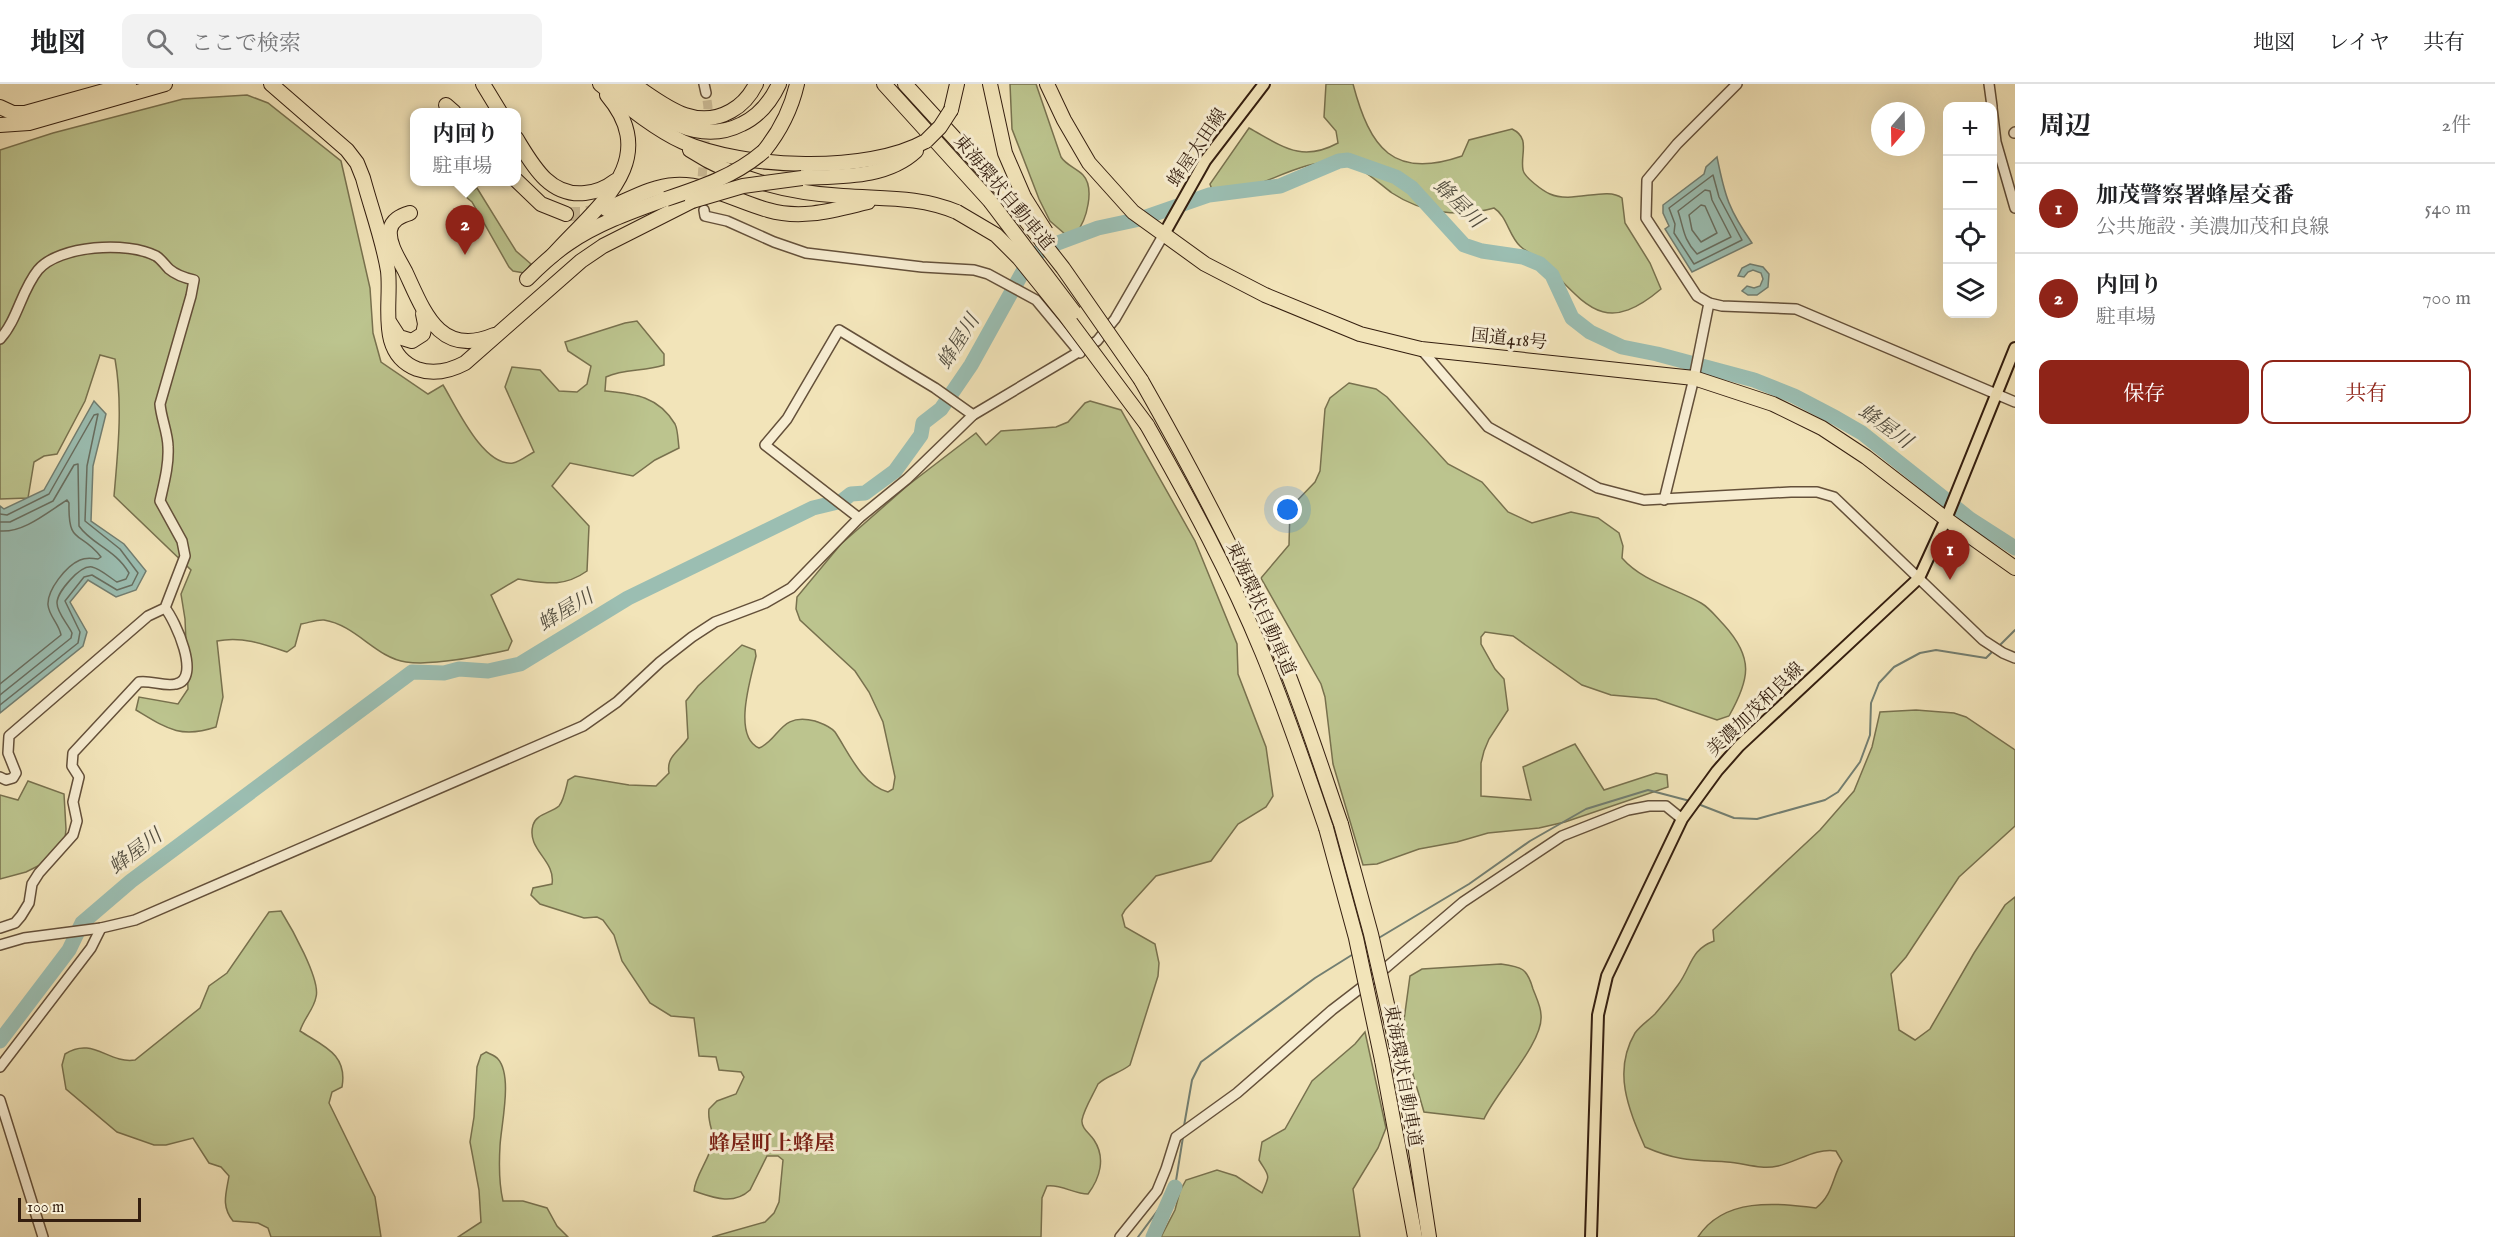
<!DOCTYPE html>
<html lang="ja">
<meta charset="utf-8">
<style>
body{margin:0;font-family:"IM FELL English","Noto Serif JP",serif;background:#f2f2f2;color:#202124}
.controls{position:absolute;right:18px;top:18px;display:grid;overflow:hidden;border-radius:12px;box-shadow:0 6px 24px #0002}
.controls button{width:54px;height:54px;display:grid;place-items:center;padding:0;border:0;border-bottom:2px solid #e0e0e0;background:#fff;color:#202124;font:30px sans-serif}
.compass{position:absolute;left:1871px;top:18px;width:54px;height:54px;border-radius:50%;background:#fff;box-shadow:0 6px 24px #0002;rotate:200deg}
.scale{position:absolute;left:18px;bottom:15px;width:123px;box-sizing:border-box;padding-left:6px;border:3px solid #341e0f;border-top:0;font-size:16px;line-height:21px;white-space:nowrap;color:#341e0f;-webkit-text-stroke:4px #f7edd2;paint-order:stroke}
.you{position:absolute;left:1288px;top:426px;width:21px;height:21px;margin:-15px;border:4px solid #fff;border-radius:50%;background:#1a73e8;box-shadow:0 0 0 9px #1a73e833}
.badge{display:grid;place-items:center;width:39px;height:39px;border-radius:50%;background:#8f2418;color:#fff;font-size:20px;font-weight:700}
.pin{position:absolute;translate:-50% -50px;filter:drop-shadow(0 2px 3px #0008)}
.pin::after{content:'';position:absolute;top:32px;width:21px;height:18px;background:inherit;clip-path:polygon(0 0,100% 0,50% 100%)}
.popup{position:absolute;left:410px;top:24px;width:111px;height:78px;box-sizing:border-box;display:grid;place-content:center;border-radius:12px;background:#fff;filter:drop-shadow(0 2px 4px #0005);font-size:20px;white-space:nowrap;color:#757577}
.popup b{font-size:22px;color:#202124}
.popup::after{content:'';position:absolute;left:50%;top:100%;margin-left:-12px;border:12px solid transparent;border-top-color:#fff}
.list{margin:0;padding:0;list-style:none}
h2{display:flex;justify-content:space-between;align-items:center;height:78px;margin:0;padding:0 24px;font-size:26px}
h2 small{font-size:20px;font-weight:400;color:#757577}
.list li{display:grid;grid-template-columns:39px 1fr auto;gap:18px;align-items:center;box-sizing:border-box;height:90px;padding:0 24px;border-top:2px solid #e0e0e0}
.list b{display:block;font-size:22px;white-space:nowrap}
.list p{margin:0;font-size:20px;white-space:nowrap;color:#757577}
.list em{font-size:20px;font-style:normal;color:#757577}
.actions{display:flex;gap:12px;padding:18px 24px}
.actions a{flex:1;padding:14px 0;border:2px solid #8f2418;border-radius:12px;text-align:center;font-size:21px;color:#8f2418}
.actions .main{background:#8f2418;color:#fff}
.icon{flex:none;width:33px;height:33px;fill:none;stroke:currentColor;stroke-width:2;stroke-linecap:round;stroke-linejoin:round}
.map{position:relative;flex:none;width:2015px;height:1153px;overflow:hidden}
header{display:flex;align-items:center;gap:36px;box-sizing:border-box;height:84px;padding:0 30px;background:#fff;border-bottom:2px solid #e0e0e0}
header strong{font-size:28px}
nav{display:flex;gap:33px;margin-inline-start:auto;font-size:21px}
.search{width:420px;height:54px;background:#f2f2f2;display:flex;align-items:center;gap:15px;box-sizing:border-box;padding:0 21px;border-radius:12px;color:#757577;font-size:22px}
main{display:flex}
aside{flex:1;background:#fff}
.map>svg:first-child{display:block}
.green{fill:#bcc48e;stroke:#78714e;stroke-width:1.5}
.water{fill:#9bbeb2;stroke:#727e71;stroke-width:1.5}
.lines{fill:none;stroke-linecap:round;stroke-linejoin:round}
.shore{stroke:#686e60;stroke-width:1.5}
.stream{stroke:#727e71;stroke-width:2}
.river{stroke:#9bbeb2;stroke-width:15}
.minor-tunnel{stroke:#ccbc97;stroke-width:9;stroke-dasharray:9 4.5;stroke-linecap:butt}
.highway-tunnel{stroke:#ccbc97;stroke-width:14;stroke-dasharray:14 7;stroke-linecap:butt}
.minor-casing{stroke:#64503a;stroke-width:12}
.major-casing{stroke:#341e0f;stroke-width:14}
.highway-casing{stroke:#341e0f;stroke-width:16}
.minor{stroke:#f7edd2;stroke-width:9}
.major{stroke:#f2e4b9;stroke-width:10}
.highway{stroke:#f2e4b9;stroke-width:14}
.highway-bridge-casing{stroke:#341e0f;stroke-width:16;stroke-linecap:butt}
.highway-bridge{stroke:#f2e4b9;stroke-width:14}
.labels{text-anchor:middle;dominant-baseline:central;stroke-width:6;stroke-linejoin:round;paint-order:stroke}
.street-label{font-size:18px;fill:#341e0f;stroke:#f7edd2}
.water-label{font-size:20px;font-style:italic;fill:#534e40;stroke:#f7edd2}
.quarter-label{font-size:21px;font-weight:bold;fill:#7a1f14;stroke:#f7edd2}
</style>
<header>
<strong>地図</strong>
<div class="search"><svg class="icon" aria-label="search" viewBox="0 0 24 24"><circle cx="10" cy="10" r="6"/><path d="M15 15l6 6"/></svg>ここで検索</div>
<nav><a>地図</a><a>レイヤ</a><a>共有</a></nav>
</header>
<main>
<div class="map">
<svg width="2015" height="1153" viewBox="0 0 2015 1153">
<rect width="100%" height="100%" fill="#f2e4b9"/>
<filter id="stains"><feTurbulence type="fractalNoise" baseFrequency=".00333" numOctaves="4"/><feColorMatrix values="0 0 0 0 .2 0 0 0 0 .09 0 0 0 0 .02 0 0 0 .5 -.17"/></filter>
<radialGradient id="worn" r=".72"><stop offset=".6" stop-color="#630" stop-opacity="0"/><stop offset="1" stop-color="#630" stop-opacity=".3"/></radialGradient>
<g class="green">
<path d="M1010,0H1036L1061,73C1066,81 1076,84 1083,91C1095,104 1087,136 1076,149L1065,150L1050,137L1039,115L1012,45Z"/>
<path d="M1326,0H1353C1370,64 1393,96 1462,72L1469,56L1512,45C1531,54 1520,70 1523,86C1524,93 1543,107 1550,110C1572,120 1607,102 1622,114L1625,139L1650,179L1661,205C1603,254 1585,219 1543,178C1536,172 1526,168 1520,162C1509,152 1507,132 1494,124C1460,134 1422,129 1392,109C1377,98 1361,81 1341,78C1311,75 1281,92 1253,102C1241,106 1225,105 1212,106L1210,100L1249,44C1282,62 1301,79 1338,59L1336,47L1324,33Z"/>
<path d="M247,11L268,19L341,77L370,204L373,249L381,278L428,310L443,301C456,322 483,383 513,379C520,378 528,371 534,368L505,303L512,283L540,286L559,307L577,308L587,300L591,282L568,267L565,258L625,239L637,237L664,270V281C644,288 625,284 606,293L605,307C635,310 658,312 675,340C678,346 678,357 679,364L655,376L633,392L570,379L552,402L589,442L587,487C563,504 545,499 518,495L491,511L512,557L508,566C480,572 434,582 406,578C376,574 356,541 324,536C318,535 308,539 301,540L295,562L287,568C264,560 242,552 217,557L223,613L216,643C180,655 166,644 136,626L139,613L178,620L188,605L185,535L181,510L191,486L114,412C118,366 123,320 115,275L100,271L85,317L57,370L44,372L34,378L28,414L0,415V66L53,49L183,15Z"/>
<path d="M477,104L516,167L531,180L524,189L513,187L509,183L472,118L465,112Z"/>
<path d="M1349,299L1376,305L1387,313L1448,380L1482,398L1508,428L1532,439L1571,428L1598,434L1619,449L1623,462L1622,474C1643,498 1675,504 1701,519C1710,524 1717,534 1724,541C1754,574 1750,595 1729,632L1717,636L1656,615L1611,611L1582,601L1513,552L1485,548L1481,553V560L1495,585L1504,595L1508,626L1489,655L1484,667L1481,679V712L1531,716L1523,683L1575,660L1604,706L1656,689L1667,691L1668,703L1565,738L1539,744L1488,749L1457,758L1419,765L1377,780L1363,781L1333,680L1325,613L1321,600L1261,494L1289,461L1290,424L1315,398L1320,387L1325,325L1330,314Z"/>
<path d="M1090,317L1121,326L1195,457L1237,560L1238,590L1266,663L1273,712L1266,723L1238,740L1211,777L1156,792L1125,826L1122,831L1125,843L1155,860L1159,879L1158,892L1130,981C1120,989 1106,992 1098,1000C1093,1011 1084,1025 1082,1036C1081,1044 1090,1050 1094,1056C1106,1074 1100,1094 1088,1110C1074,1110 1061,1100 1047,1102L1042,1114L1041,1153H712L765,1138L774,1129L779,1118L783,1076L778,1072H767L750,1106C733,1122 712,1113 694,1107C695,1092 709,1076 713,1058C715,1050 707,1039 709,1025L717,1017L736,1010L744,993L741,988L719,986L716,973L699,972L694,934L671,932L650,919L622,877L614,851L603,836L597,833L584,834L540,820L531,811L533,804L552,800C556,776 526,766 533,741C536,730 551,729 559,722C564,716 566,704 568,696L575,692L629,701L656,702L669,689C666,672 679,668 688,654L686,617L698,602L742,561L755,566L756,572C751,594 732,652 759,664C780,656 779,628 815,637C823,640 830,642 835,648C849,669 862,701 888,708L893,705L895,693L883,638L869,608L855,587L800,536L796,525L797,513L841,460L907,402L976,349L986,361L1001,347L1056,343L1068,338L1085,319Z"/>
<path d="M1916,626L1954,629L1966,633L2015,666V742L1959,793L1906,873L1891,890L1899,946L1915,956L1930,945L1974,869L2005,821L2015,813V1153H1698C1724,1113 1776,1119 1816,1124C1833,1111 1832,1094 1842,1077L1836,1067C1815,1064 1799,1077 1778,1082C1760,1086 1744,1079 1727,1078C1693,1076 1677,1077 1645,1063C1629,1026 1612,988 1635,949C1640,942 1649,936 1655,930C1663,921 1671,911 1678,901C1692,882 1690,866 1714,857L1713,846L1820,746L1854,707L1872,663L1880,628Z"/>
<path d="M28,697L64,710L66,745L64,764L48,777L26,788L0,795V711L18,716Z"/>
<path d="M281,827C291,843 321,896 316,913C314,925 304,934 300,947C323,962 348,970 342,1003L332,1008L329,1019L375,1113L381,1153H271L268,1144L258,1139L233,1137C221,1122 226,1110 229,1092L221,1083L209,1079L193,1054L166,1061H154L117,1048L66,1005L62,981L65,970C93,952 108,980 135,976L200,924L209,902L227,889L269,828Z"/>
<path d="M1501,880C1522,883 1527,884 1533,905C1536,913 1541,923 1541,931C1544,958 1496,1008 1484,1035L1424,1028L1404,960V936L1410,892L1422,885Z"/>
<path d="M1365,948L1386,1044L1378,1064L1353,1105L1360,1153H1161L1175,1126L1180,1107L1186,1096L1217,1086L1236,1092L1262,1109C1271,1089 1269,1093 1259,1076L1262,1058L1285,1045L1312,997L1355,960Z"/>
<path d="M486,968C490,970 496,972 498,975C513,992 501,1041 500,1062C499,1079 499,1100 503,1117H523L547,1124L557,1142L568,1153H458L481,1138L479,1106L470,1058L474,1033L477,983L481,971Z"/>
</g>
<g class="water">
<path d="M1717,73C1725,113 1729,126 1752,159L1692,188L1665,145L1669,142L1663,129V121L1704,90L1706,83Z"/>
<path d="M1750,180L1763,183L1769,190L1768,203L1757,211H1748L1742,207L1747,202L1754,204L1760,202L1763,195L1761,189L1753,186L1748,188L1744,193L1738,192L1742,184Z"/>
<path d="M94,317L106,330L93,382L91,437L124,460L146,487L136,506L116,513L88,496L70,518L87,548L83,562L0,629V422L4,425L44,406Z"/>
</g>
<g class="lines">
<g class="shore">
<path d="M1713,91L1719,113L1742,156L1694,180L1674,149L1675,140L1669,124Z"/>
<path d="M1705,106L1710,107L1712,116L1731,153L1697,170C1683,155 1684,145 1678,127Z"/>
<path d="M1701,121L1705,122L1717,149L1701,158L1692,146L1689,131Z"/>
<path d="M0,430L7,431L49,410L94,331L98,330L87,382L85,437L120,465L138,489L132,501L117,506L92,491L84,493L65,517L80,548L78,559L0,621"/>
<path d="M0,438H10L53,417L74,381L78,380L79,442C91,460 115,465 129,489L126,495L117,498C110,494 101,485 92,483C80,481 57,508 57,519C57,529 68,540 72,549L71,554L0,611"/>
<path d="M0,447C24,449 49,427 67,416L69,419C68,462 80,446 101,473L98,475C92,474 86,473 80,476C66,482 47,506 48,521C49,532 59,540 61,551L0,600"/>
</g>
<g class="stream">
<path d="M1998,563L2015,546"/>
<path d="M1698,720L1734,734L1757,735L1825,716L1838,708L1860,678L1870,651L1871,619L1879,599L1894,583L1920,569L1936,566L1986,574L1993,567"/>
<path d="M1377,855L1469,800L1530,757L1586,725L1648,706L1690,717"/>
<path d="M1184,1042L1192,996L1201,978L1315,894L1355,869"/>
<path d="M1138,1153L1175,1103L1183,1053"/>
</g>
<g class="river">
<path d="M0,957L69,866L82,839L131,797L412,588L444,589L459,585L488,587L520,580L628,514L813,424L842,417L851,410L865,409L895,387L921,351L923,339L941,325L971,281L1026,182L1036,170L1047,163L1098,144L1140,135L1209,111L1280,102L1339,77L1348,76L1396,93L1412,104L1464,161L1482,167L1523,173L1540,180L1552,191L1572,234L1590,248L1622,263L1657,270L1754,296L1794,312L1836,334L1862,349L1970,435L2015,464"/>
<path d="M1153,1153L1175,1103"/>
</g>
<path class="minor-tunnel" d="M701,106L708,23L706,9"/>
<path class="highway-tunnel" d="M566,130H583L601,126"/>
<g class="minor-casing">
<g id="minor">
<path d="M704,0L706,9"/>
<path d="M1737,0L1677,60L1647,96L1646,134L1697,212L1709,219L1722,222L1796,225L2015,318"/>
<path d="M1989,0L1992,22"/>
<path d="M1992,24L1996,58L2015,124"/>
<path d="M2014,49L2015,48"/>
<path d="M704,126L705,132L727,137L774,158L806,169L922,183L974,186L988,190L1036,216L1080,269"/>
<path d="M0,255C18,235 21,207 38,186C59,161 128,157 156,172C161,175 165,181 169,185C176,191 185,194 194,196L191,212L160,320C161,334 168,349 168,363C169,381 164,399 160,417L182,457L185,472L165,524L148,532L9,652L8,669L16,689L13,694L6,696L0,693"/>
<path d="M1421,265L1488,343L1598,404L1644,416L1791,408H1817L1834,413L1983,556L2003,569L2015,574"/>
<path d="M1664,416L1694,294L1709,219"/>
<path d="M859,434L765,361L787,335L839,246L935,304L973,331"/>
<path d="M0,844L15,839L21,832L29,819L32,800L39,789L73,751L77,737L73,718L79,693L72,682L73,669L139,598C151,596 164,603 176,600C202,595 175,536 165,524"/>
<path d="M0,861L24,854L101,844L135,836L583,642L617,618L660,578L692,553L715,538L765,519L791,504L859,434L907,395L973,331L1097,257L1115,235L1164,150"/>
<path d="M0,983L91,864L101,844"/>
<path d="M0,1016L43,1153"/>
<path d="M1120,1153L1157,1107L1166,1085L1176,1053L1237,1009L1332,926L1375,893L1463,818L1562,752L1628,726L1649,722H1666L1682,735"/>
</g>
</g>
<g class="major-casing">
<g id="major">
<path d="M1164,150L1205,77L1264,0"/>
<path d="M1591,1153L1598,931L1607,892L1682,735L1717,687L1739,662L1919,494L1946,435L2015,264"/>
</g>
</g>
<g class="highway-casing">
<g id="highway">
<path d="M271,0L347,66L357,79L363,94C371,124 383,156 388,187C392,220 376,269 417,285C434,291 450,287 465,279L581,177L603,162L692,117"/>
<path d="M483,0L500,28"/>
<path d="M600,0C626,21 653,44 683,58C744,85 867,90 926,57"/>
<path d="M617,0C653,28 695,64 742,40C759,32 771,17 779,0"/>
<path d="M633,0C663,20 694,48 731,27C742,21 750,12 756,0"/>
<path d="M884,0L990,117"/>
<path d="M905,0L1001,105"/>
<path d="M990,0L1005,69L1024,113"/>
<path d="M1047,0L1064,36L1089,79L1133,128L1205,180L1265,211L1360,250L1421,265L1694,294L1773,320L1822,344L1866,373L1946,435L2015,484"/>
<path d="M446,21L454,28"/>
<path d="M0,23L13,29H25L129,0"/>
<path d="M951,26L957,0"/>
<path d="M0,41L29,39L165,0"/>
<path d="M516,54C532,80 549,113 585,109C596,108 606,104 615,97"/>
<path d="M690,66C736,96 789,109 843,112C883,115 919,112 957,128"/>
<path d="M764,67C781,46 791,26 797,0"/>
<path d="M802,94C840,92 886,95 916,67"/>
<path d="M516,96L541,120L566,130"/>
<path d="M606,125C629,116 651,102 675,101C707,99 738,118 768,126C802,136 834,126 868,118"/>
<path d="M410,129C400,132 392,136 390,146C388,160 400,177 406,189C424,228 440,274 494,251"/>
<path d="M553,171C596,123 663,77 607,11"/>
<path d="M527,195C540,182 554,169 569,159C598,139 633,127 666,115"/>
<path d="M390,239L399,253L412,257L423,250L425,240L423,230"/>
<path d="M1141,296C1190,382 1236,469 1276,560C1301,618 1320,680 1341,740"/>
<path d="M1147,341C1189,415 1230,490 1262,568C1286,626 1306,685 1326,744"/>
<path d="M1397,964L1414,1054L1429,1153"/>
<path d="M1382,976L1415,1153"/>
</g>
</g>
<use href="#minor" class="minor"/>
<use href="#major" class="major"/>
<use href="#highway" class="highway"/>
<g class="highway-bridge-casing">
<g id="highway-bridge">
<path d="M926,57L940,43L951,26"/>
<path d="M1001,105L1063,184L1141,296"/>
<path d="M1024,113L1046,148"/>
<path d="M666,115C702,103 735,92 764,67"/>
<path d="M692,117L743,102L802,94"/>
<path d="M990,117L1074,228"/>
<path d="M957,128L996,151L1019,174L1065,231L1147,341"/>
<path d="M1341,740L1371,850L1397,964"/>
<path d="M1326,744L1356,854L1382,976"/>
</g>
</g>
<use href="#highway-bridge" class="highway-bridge"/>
</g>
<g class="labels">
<g class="street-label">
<text transform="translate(1198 64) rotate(-56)">蜂屋太田線</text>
<text transform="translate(1003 109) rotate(50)">東海環状自動車道</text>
<text transform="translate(1509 256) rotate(6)">国道418号</text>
<text transform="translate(1260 525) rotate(66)">東海環状自動車道</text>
<text transform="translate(1756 626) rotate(-44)">美濃加茂和良線</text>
<text transform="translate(1402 992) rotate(80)">東海環状自動車道</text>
</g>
<g class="water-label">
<text transform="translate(1458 120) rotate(44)">蜂屋川</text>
<text transform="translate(959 258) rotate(-58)">蜂屋川</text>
<text transform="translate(1885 343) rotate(36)">蜂屋川</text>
<text transform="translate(566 527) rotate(-31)">蜂屋川</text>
<text transform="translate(136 768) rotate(-37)">蜂屋川</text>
</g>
<g class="quarter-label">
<text x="772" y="1060">蜂屋町上蜂屋</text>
</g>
</g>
<rect width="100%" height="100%" filter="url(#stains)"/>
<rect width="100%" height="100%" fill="url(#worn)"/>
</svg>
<div class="controls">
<button>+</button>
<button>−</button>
<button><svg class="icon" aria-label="locate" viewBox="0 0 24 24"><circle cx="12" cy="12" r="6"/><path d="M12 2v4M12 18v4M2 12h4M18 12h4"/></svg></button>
<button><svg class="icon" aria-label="layers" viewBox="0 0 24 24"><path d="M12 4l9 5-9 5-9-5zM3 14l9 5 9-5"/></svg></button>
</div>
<svg class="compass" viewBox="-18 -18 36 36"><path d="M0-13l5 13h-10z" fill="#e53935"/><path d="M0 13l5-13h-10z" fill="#757577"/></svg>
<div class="scale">100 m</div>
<div class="you"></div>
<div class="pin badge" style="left:1950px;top:496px">1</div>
<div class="pin badge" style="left:465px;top:171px">2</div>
<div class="popup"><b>内回り</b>駐車場</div>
</div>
<aside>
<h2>周辺<small>2件</small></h2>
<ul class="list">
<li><span class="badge">1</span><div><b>加茂警察署蜂屋交番</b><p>公共施設 · 美濃加茂和良線</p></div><em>540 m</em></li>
<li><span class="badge">2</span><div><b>内回り</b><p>駐車場</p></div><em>700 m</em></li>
</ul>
<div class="actions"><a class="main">保存</a><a>共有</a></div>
</aside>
</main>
